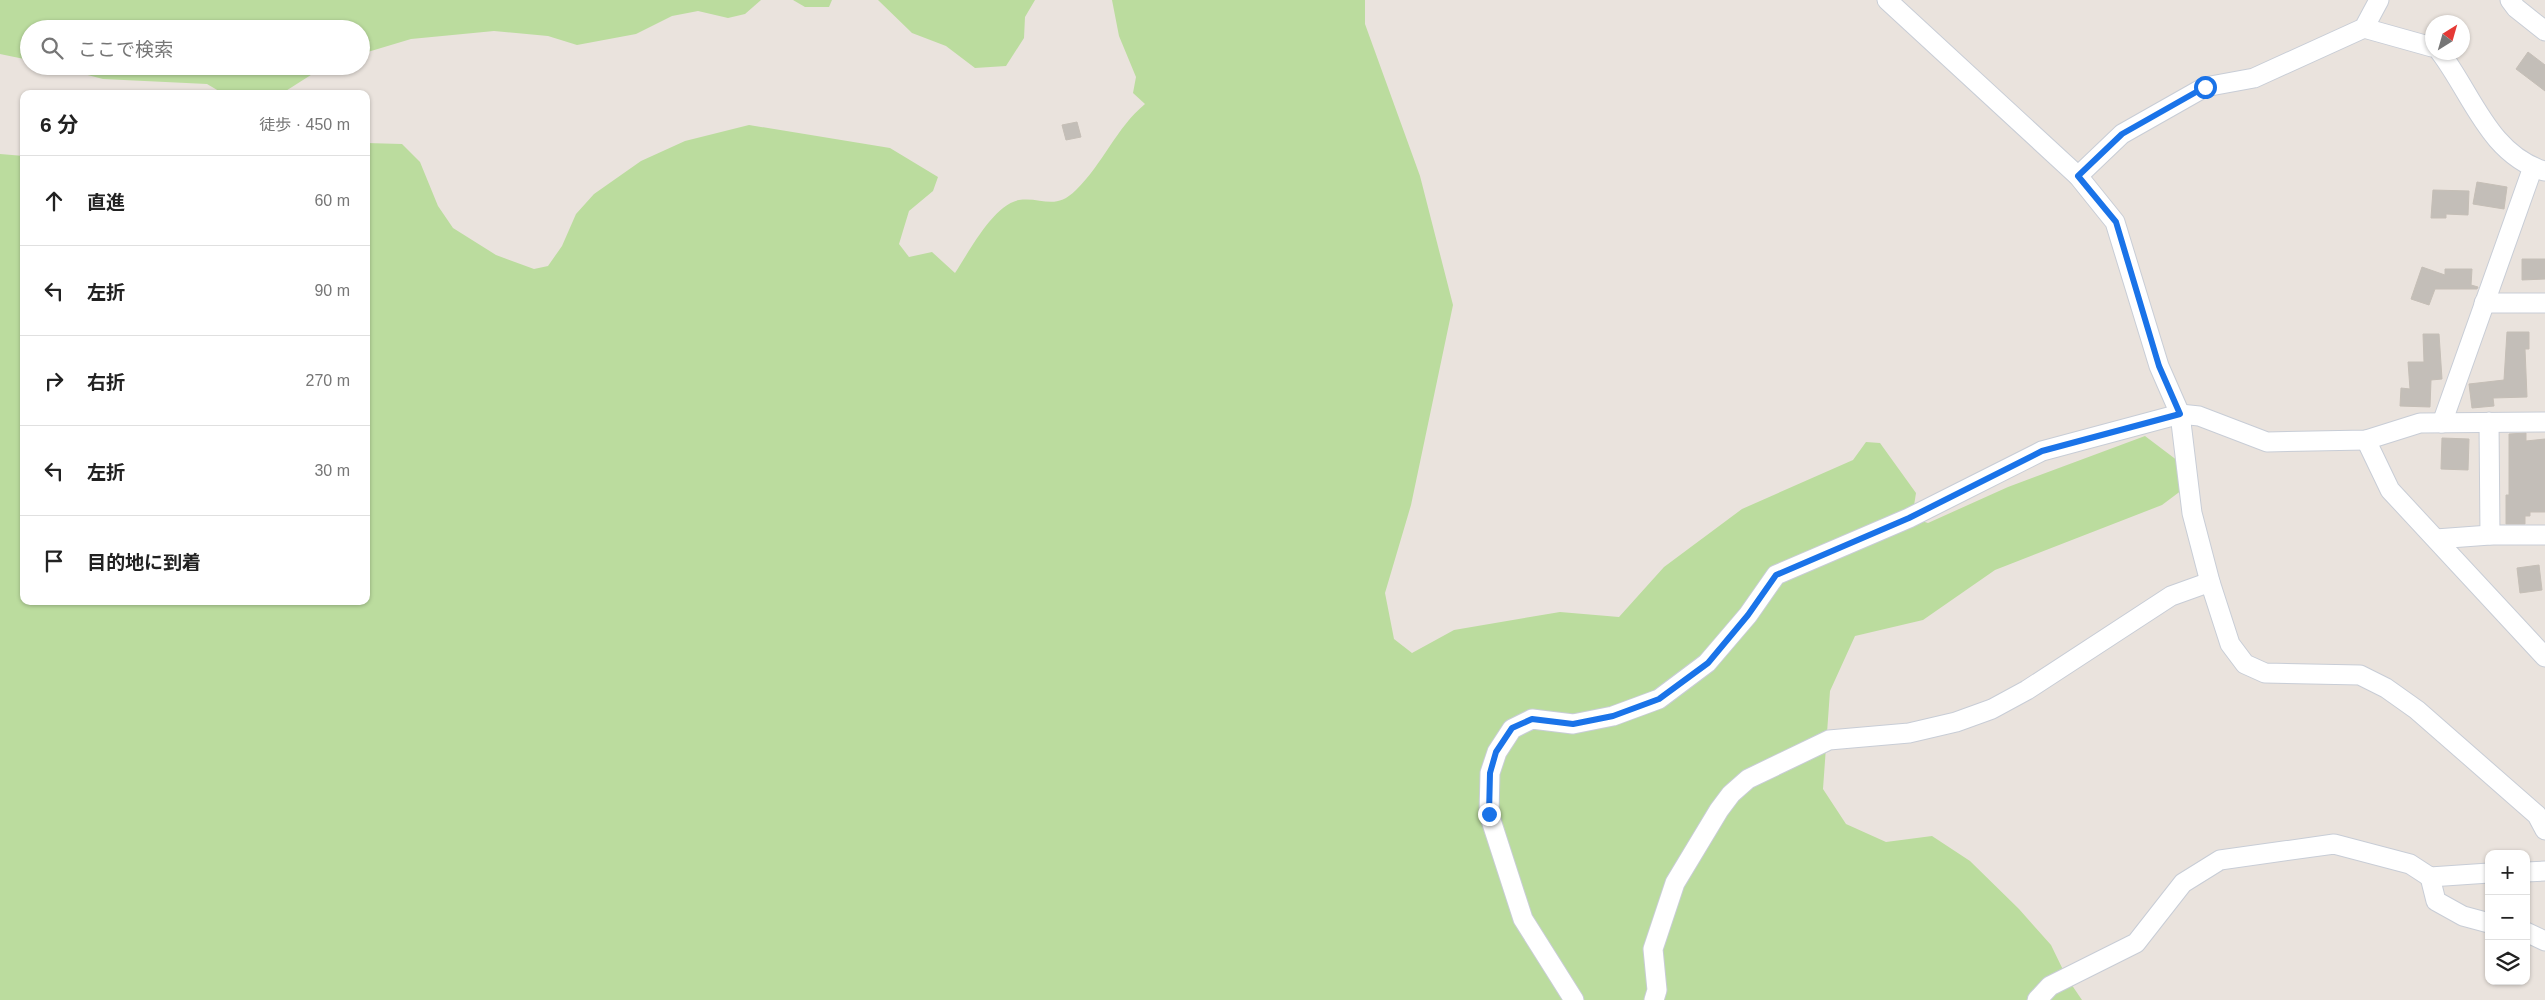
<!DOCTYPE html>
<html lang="ja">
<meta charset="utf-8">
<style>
body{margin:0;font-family:Helvetica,"Noto Sans JP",sans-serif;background:#f6f6f6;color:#222}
.controls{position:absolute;right:15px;bottom:15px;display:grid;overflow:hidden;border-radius:10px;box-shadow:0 1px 4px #0004}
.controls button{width:45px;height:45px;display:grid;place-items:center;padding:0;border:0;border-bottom:1px solid #e0e0e0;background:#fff;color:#222;font:25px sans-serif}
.compass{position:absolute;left:2425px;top:15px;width:45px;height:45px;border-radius:50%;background:#fff;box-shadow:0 1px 4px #0004;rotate:37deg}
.stop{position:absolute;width:15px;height:15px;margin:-11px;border:4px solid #1a73e8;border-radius:50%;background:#fff}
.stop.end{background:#1a73e8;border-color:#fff;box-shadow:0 1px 5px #0008}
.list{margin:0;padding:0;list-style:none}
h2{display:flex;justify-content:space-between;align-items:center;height:65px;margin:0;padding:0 20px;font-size:21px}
h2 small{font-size:16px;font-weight:400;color:#767676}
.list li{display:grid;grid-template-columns:32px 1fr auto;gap:15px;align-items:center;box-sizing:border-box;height:90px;padding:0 20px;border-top:1px solid #e0e0e0}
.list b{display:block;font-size:19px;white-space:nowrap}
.list em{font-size:16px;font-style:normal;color:#767676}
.icon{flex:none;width:28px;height:28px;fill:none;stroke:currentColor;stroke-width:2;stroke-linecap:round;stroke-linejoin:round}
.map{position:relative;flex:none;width:2545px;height:1000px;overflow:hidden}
.search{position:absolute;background:#fff;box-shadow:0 1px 4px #0004;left:20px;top:20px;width:350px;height:55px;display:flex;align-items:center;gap:12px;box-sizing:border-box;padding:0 18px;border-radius:28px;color:#767676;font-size:19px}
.panel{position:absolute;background:#fff;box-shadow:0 1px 4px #0004;left:20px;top:90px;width:350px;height:515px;border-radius:10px}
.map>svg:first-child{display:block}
.green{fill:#bbdc9e}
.building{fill:#c3beb8;stroke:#c5beb6}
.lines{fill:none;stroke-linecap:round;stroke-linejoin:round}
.street-casing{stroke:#c8cdd6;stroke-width:21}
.street{stroke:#fff;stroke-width:19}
.route{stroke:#1a73e8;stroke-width:6}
</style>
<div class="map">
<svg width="2545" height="1000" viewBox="0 0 2545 1000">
<rect width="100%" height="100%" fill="#eae3dd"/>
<g class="green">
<path d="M0,0H761L745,14L728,18L698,11L672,16L636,34L577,45L548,36L494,31L411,39L361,54V29H29V60L0,54Z"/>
<path d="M793,0H832L829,7H805Z"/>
<path d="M878,0H1035L1025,17L1024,38L1006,66L975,68L946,46L912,33Z"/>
<path d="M1112,0H1365V24L1420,176L1453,305L1411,505L1385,593L1394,639L1412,653L1454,630L1560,612L1619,617L1664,567L1742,509L1853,460L1866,442L1880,443L1916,493L1912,518L1928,523L2008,487L2145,436L2182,464L2186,487L2162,505L1995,570L1923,620L1855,636L1830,691L1823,789L1846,824L1886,842L1932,836L1970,861L2019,909L2051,945L2067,978L2082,1000H0V154L24,156V601H366V143L402,144L420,162L438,206L453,228L496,255L534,269L548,266L562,246L576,214L594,194L641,161L685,141L749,125L890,148L938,177L933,191L909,211L899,244L909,257L932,252L955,273C969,252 993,205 1019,200C1043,197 1055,211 1076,190C1103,164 1116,128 1145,104L1133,93L1136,77L1119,36Z"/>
<path d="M53,66H325L281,94H224L207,84L103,79Z"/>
</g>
<g class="building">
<path d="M2528,52L2545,65V91L2516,69Z"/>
<path d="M1077,122L1081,137L1066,140L1062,125Z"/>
<path d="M2477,182L2507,187L2504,209L2473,204Z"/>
<path d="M2433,190L2469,191L2468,215L2446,214V218H2431Z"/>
<path d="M2522,259H2545V279L2522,280Z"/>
<path d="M2422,267L2445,275V269H2472L2471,285L2478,287L2477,289H2435L2429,305L2411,299Z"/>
<path d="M2507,332H2529V349H2525L2527,397L2493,398L2494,406L2472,408L2469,384L2504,380Z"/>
<path d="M2423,334H2439L2442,379L2431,380L2430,407L2400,406L2401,388L2410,389L2408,362H2424Z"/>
<path d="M2526,433V441L2545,439V512H2530V516H2525V524H2506V495H2509V434Z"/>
<path d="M2442,438L2469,439L2468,470L2441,469Z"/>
<path d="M2539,565L2542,590L2520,593L2517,568Z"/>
</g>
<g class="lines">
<g class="street-casing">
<g id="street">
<path d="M1887,0L2078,176L2115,222L2159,366L2180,414L2192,513L2210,582L2230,644L2245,664L2265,673L2360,675L2386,688L2417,710L2537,815L2545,830"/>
<path d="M2510,0L2516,8L2545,31"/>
<path d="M2364,28L2432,47"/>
<path d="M2440,52C2472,94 2489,154 2544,171"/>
<path d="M2078,176L2122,134L2205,87L2254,78L2364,28L2379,0"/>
<path d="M2484,303H2545"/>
<path d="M2489,422L2490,535"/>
<path d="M2442,423L2533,167"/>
<path d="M2366,440L2390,490L2545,657"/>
<path d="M2436,539L2490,535H2545"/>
<path d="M2526,872L2545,871"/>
<path d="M2430,877L2436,901L2463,916L2489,923"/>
<path d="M2526,932L2545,941"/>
<path d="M1574,1000L1523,919L1489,814L1490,773L1497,752L1512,729L1532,719L1573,724L1613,716L1659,699L1707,663L1748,615L1776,575L1909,518L2042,451L2180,414L2199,416L2267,442L2366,440L2420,423L2545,422"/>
<path d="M1654,1000L1657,990L1653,949L1675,883L1719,810L1731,794L1748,779L1829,740L1909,733L1956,722L1992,709L2027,690L2171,596L2210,582"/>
<path d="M2037,1000L2050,986L2136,943L2183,883L2220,860L2334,844L2410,864L2430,877L2489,873"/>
</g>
</g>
<use href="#street" class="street"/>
</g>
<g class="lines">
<path class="route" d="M1489,814L1490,773L1496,752L1512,728L1532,719L1573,724L1613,716L1659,699L1708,663L1748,615L1776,575L1909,518L2042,451L2180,414L2159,366L2116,222L2078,176L2122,134L2205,87"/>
</g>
</svg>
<div class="controls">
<button>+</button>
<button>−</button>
<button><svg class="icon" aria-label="layers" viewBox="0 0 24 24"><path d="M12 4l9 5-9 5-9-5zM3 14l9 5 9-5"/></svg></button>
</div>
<svg class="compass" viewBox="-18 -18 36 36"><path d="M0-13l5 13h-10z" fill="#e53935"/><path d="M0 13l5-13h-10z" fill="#767676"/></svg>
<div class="stop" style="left:2205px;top:87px"></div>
<div class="stop end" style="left:1489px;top:814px"></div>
<div class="search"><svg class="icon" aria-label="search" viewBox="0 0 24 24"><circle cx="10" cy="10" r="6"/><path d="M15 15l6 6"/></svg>ここで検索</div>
<section class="panel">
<h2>6 分<small>徒歩 · 450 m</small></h2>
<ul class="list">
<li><svg class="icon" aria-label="ahead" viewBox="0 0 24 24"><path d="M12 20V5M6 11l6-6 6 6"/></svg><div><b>直進</b></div><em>60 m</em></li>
<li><svg class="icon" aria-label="left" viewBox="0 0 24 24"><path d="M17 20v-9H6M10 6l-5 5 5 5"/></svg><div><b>左折</b></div><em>90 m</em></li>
<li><svg class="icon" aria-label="right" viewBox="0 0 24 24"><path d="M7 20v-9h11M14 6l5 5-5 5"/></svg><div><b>右折</b></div><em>270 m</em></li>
<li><svg class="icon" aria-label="left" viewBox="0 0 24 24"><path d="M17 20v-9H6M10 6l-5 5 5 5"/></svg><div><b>左折</b></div><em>30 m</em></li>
<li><svg class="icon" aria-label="arrive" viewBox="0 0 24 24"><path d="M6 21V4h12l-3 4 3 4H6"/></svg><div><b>目的地に到着</b></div></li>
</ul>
</section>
</div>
